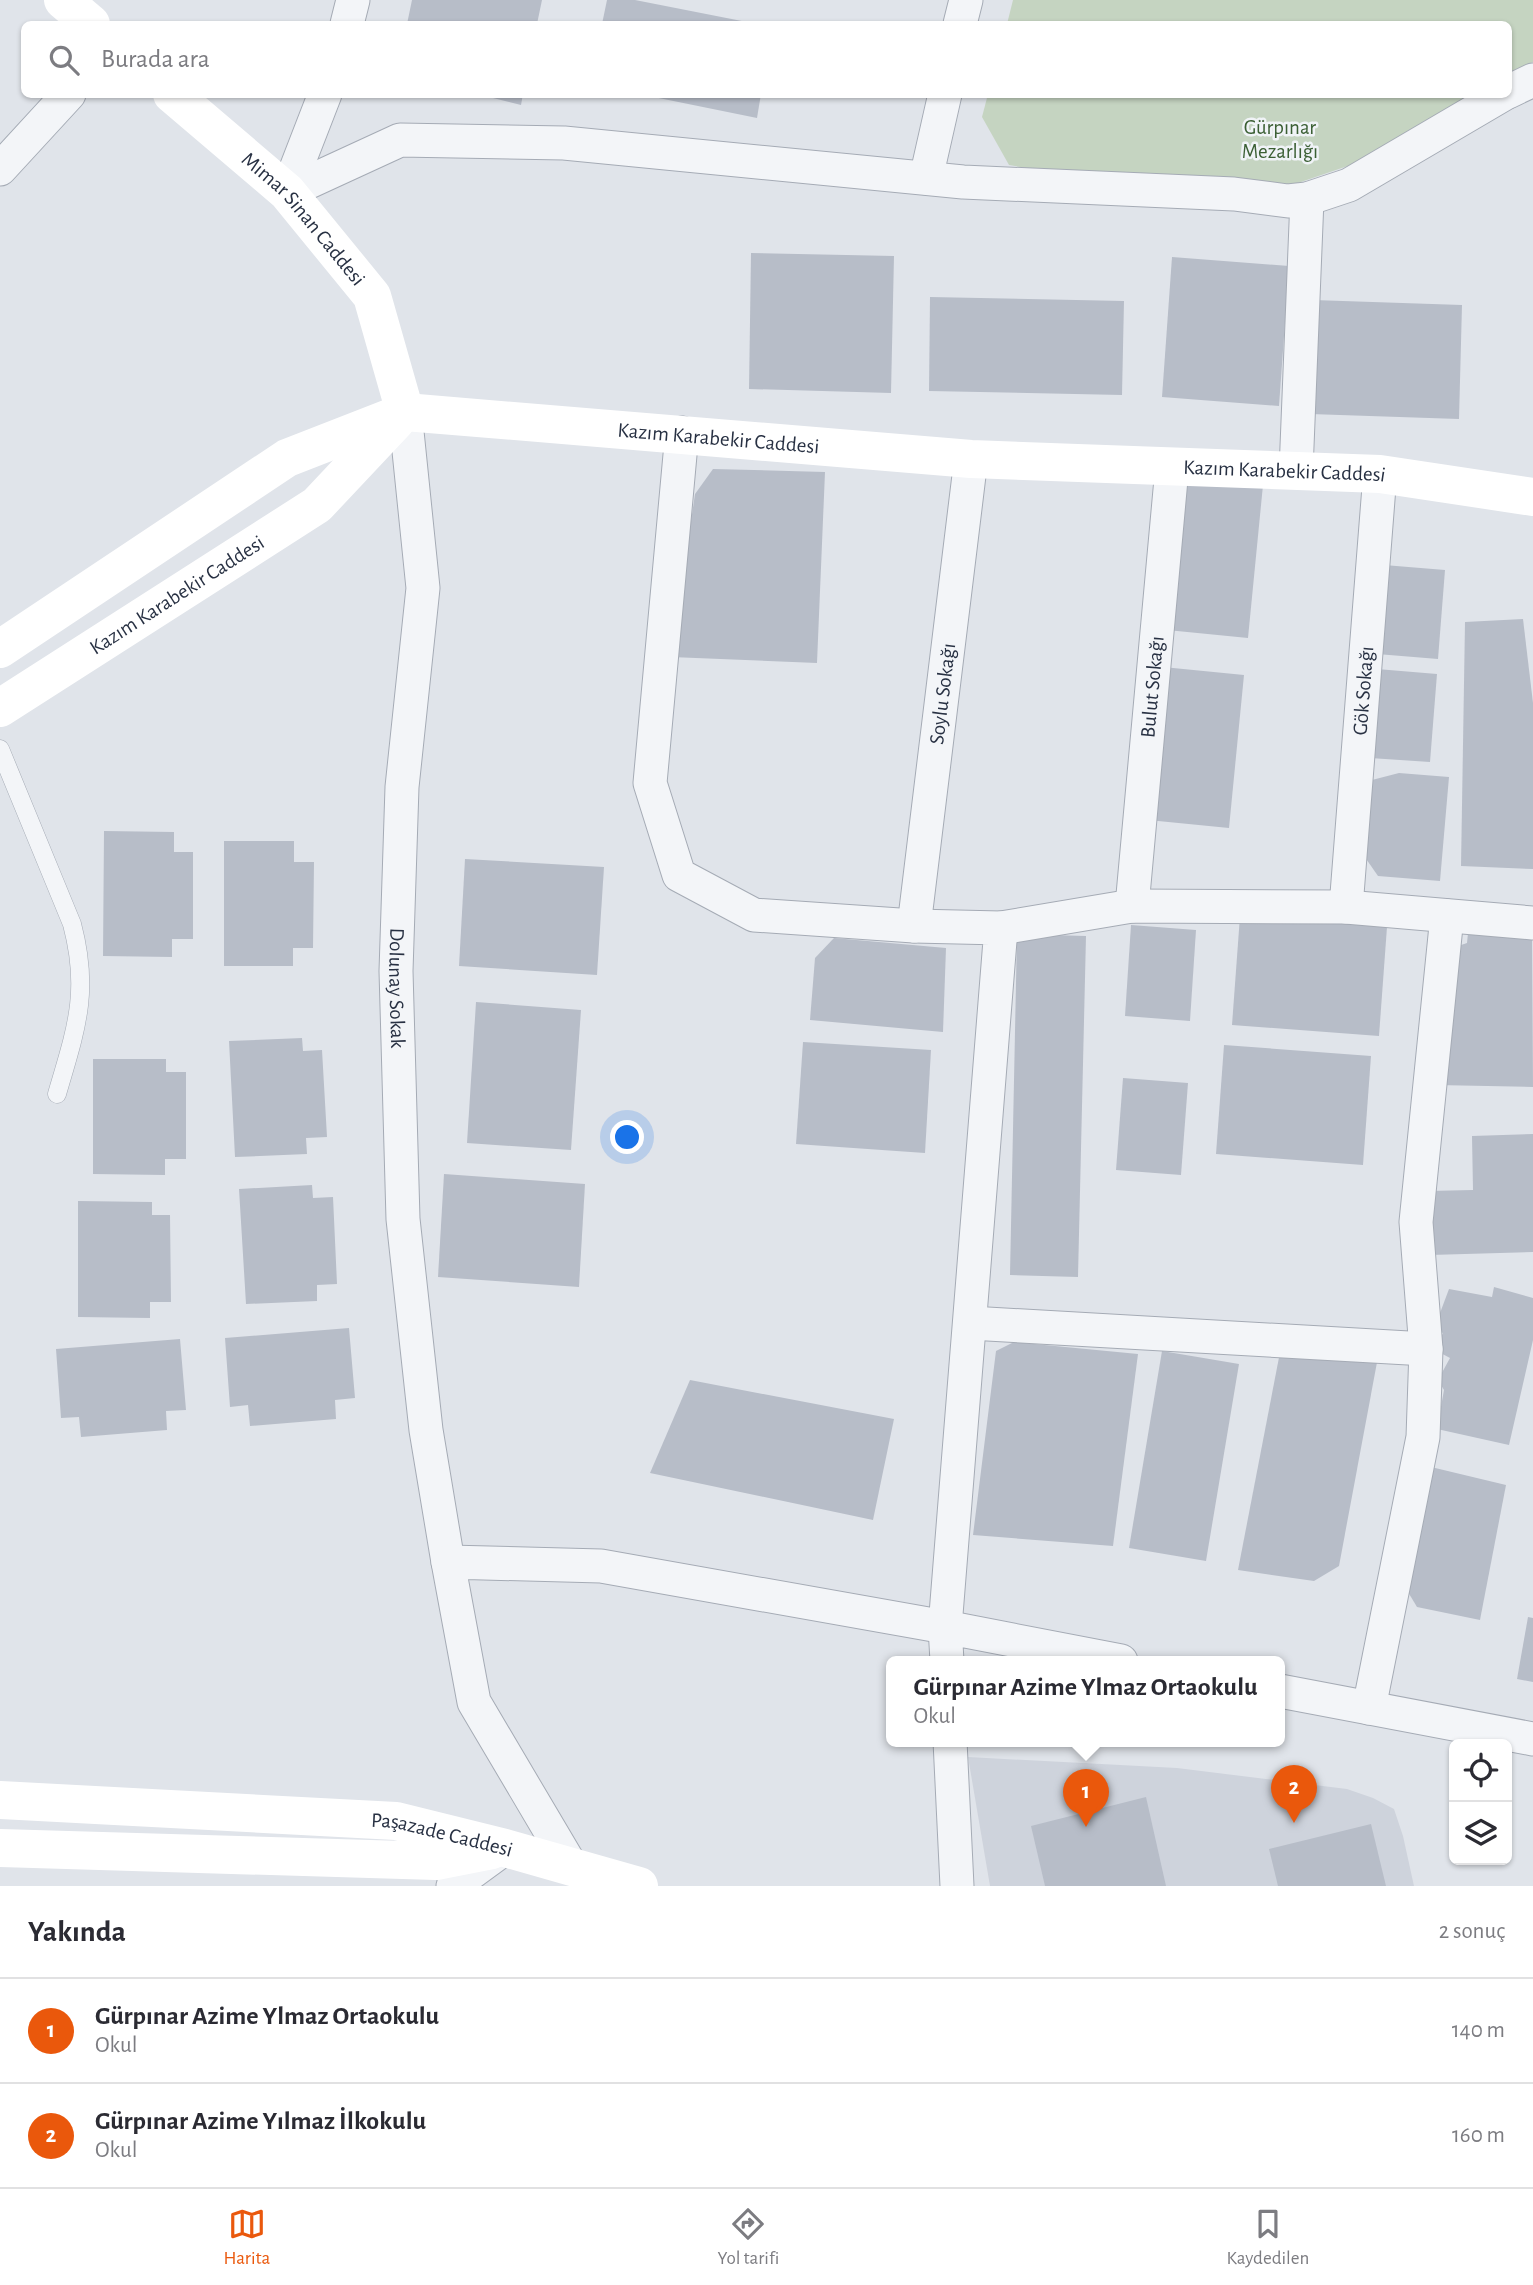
<!DOCTYPE html>
<html lang="tr">
<meta charset="utf-8">
<style>
body{margin:0;font-family:"Alegreya Sans",sans-serif;background:#f2f2f3;color:#2b2b33}
.controls{position:absolute;right:21px;bottom:21px;display:grid;overflow:hidden;border-radius:10px;box-shadow:0 2px 5px #0004}
.controls button{width:63px;height:63px;display:grid;place-items:center;padding:0;border:0;border-bottom:2px solid #e1e1e2;background:#fff;color:#2b2b33;font:35px sans-serif}
.you{position:absolute;left:628px;top:1138px;width:24px;height:24px;margin:-18px;border:5px solid #fff;border-radius:50%;background:#1a73e8;box-shadow:0 0 0 10px #1a73e833}
.badge{display:grid;place-items:center;width:46px;height:46px;border-radius:50%;background:#ea580c;color:#fff;font-size:23px;font-weight:700}
.pin{position:absolute;translate:-50% -58px;filter:drop-shadow(0 2px 4px #0008)}
.pin::after{content:'';position:absolute;top:37px;width:24px;height:21px;background:inherit;clip-path:polygon(0 0,100% 0,50% 100%)}
.popup{position:absolute;left:886px;top:1656px;width:399px;height:91px;box-sizing:border-box;display:grid;place-content:center;border-radius:10px;background:#fff;filter:drop-shadow(0 2px 5px #0005);font-size:23px;white-space:nowrap;color:#7c7c81}
.popup b{font-size:26px;color:#2b2b33}
.popup::after{content:'';position:absolute;left:50%;top:100%;margin-left:-14px;border:14px solid transparent;border-top-color:#fff}
.list{margin:0;padding:0;list-style:none}
h2{display:flex;justify-content:space-between;align-items:center;height:91px;margin:0;padding:0 28px;font-size:30px}
h2 small{font-size:23px;font-weight:400;color:#7c7c81}
.list li{display:grid;grid-template-columns:46px 1fr auto;gap:21px;align-items:center;box-sizing:border-box;height:105px;padding:0 28px;border-top:2px solid #e1e1e2}
.list b{display:block;font-size:26px;white-space:nowrap}
.list p{margin:0;font-size:23px;white-space:nowrap;color:#7c7c81}
.list em{font-size:23px;font-style:normal;color:#7c7c81}
.icon{flex:none;width:38px;height:38px;fill:none;stroke:currentColor;stroke-width:2;stroke-linecap:round;stroke-linejoin:round}
.map{position:relative;flex:none;width:1533px;height:1886px;overflow:hidden}
.search{position:absolute;background:#fff;box-shadow:0 2px 5px #0004;left:21px;right:21px;top:21px;height:77px;display:flex;align-items:center;gap:18px;box-sizing:border-box;padding:0 24px;border-radius:10px;color:#7c7c81;font-size:26px}
.sheet{height:301px;background:#fff}
nav{display:flex;justify-content:space-around;align-items:center;box-sizing:border-box;height:98px;border-top:2px solid #e1e1e2;background:#fff;font-size:19px;color:#7c7c81}
nav a{display:grid;justify-items:center;gap:4px}
nav .on{color:#ea580c}
.map>svg:first-child{display:block}
.built{fill:#ced3dc}
.green{fill:#c5d4c1}
.building{fill:#b7bdc8}
.lines{fill:none;stroke-linecap:round;stroke-linejoin:round}
.lane-casing{stroke:#a5abb5;stroke-width:19}
.street-casing{stroke:#a5abb5;stroke-width:35}
.lane{stroke:#f3f5f8;stroke-width:18}
.street{stroke:#f3f5f8;stroke-width:33}
.secondary{stroke:#fff;stroke-width:38}
.labels{text-anchor:middle;dominant-baseline:central;stroke-width:5;stroke-linejoin:round;paint-order:stroke}
.park-label{font-size:21px;fill:#3b5f34;stroke:#f0f3f7}
.street-label{font-size:21px;fill:#283143;stroke:#f0f3f7}
</style>
<div class="map">
<svg width="1533" height="1886" viewBox="0 0 1533 1886">
<rect width="100%" height="100%" fill="#e0e4ea"/>
<path class="built" d="M968,1757L1177,1768L1347,1789L1373,1798L1394,1809L1403,1836L1414,1886H990Z"/>
<g class="green">
<path d="M1013,0H1533V62L1509,72L1508,24H1007Z"/>
<path d="M988,94L1473,95L1380,155L1289,186L1066,175L1009,165L982,117Z"/>
</g>
<g class="building">
<path d="M412,0H542L537,24H407Z"/>
<path d="M607,0H635L757,24H602Z"/>
<path d="M477,94H523L521,105Z"/>
<path d="M639,94H761L757,118Z"/>
<path d="M751,253L894,256L891,393L749,389Z"/>
<path d="M1172,257L1289,266L1279,406L1162,397Z"/>
<path d="M930,297L1124,301L1122,395L929,391Z"/>
<path d="M1313,300L1462,305L1459,419L1310,414Z"/>
<path d="M713,469L825,472L817,663L671,657L695,494Z"/>
<path d="M1182,477L1263,485L1248,638L1167,630Z"/>
<path d="M1384,565L1445,570L1438,659L1377,654Z"/>
<path d="M1523,619L1533,703V869L1461,866L1465,622Z"/>
<path d="M1163,667L1244,675L1229,828L1148,820Z"/>
<path d="M1377,669L1437,674L1430,762L1370,758Z"/>
<path d="M1399,773L1449,777L1440,881L1378,876L1362,853L1372,780Z"/>
<path d="M104,831L174,832V852H193V939H172V957L103,956Z"/>
<path d="M224,841H294V862H314L313,948H293V966H224Z"/>
<path d="M465,859L604,867L597,975L459,966Z"/>
<path d="M1240,916L1387,927L1379,1036L1232,1025Z"/>
<path d="M1131,925L1196,930L1190,1021L1125,1016Z"/>
<path d="M1532,932L1533,1087L1436,1085L1458,946L1467,943L1468,933Z"/>
<path d="M1017,934L1086,936L1078,1277L1010,1275Z"/>
<path d="M834,938L946,948L943,1032L810,1020L815,958Z"/>
<path d="M476,1002L581,1010L571,1150L467,1143Z"/>
<path d="M302,1038L303,1051L322,1050L327,1137L306,1138L307,1154L235,1157L229,1041Z"/>
<path d="M803,1042L931,1050L925,1153L796,1144Z"/>
<path d="M1224,1045L1371,1056L1363,1165L1216,1154Z"/>
<path d="M93,1059H166V1072H186V1159H165V1175L93,1174Z"/>
<path d="M1123,1078L1188,1083L1181,1175L1116,1170Z"/>
<path d="M1533,1134V1252L1430,1255L1428,1191L1473,1190L1472,1136Z"/>
<path d="M444,1174L585,1184L579,1287L438,1277Z"/>
<path d="M312,1185L313,1198L333,1197L337,1284L317,1285V1301L246,1304L239,1189Z"/>
<path d="M78,1201L152,1202V1215H170L171,1302H150V1318L78,1317Z"/>
<path d="M1494,1287L1533,1298V1340L1509,1445L1437,1429L1444,1390L1438,1380L1450,1358L1435,1350L1443,1333L1434,1329L1449,1289L1492,1297Z"/>
<path d="M349,1328L355,1398L335,1400L336,1419L250,1426L248,1405L230,1407L225,1338Z"/>
<path d="M180,1339L186,1410L166,1411L167,1430L81,1437L79,1417L61,1418L56,1349Z"/>
<path d="M1014,1342L1138,1354L1113,1546L973,1535L996,1351Z"/>
<path d="M1281,1347L1378,1357L1339,1566L1314,1581L1238,1570Z"/>
<path d="M1162,1351L1239,1364L1206,1561L1129,1548Z"/>
<path d="M690,1380L894,1419L873,1520L650,1473Z"/>
<path d="M1431,1467L1506,1485L1480,1620L1417,1607L1402,1582Z"/>
<path d="M1528,1617L1533,1618V1682L1517,1679Z"/>
<path d="M1146,1797L1166,1886H1045L1031,1826Z"/>
<path d="M1371,1824L1386,1886H1278L1269,1849Z"/>
</g>
<g class="lines">
<g class="lane-casing">
<path id="lane" d="M0,749L72,924C90,992 76,1029 57,1094"/>
</g>
<g class="street-casing">
<g id="street">
<path d="M347,24L353,0"/>
<path d="M960,24L966,0"/>
<path d="M1508,92L1533,80"/>
<path d="M0,169L69,94"/>
<path d="M926,178L945,94"/>
<path d="M287,192L400,140L564,143L963,182L1234,194L1288,201L1307,199L1349,185L1504,94"/>
<path d="M287,192L325,94"/>
<path id="s1" d="M405,412L423,588L402,787L396,971L403,1219L426,1430L448,1562"/>
<path d="M1296,471L1307,199"/>
<path id="s2" d="M1132,906L1172,468"/>
<path id="s3" d="M1346,907L1380,474"/>
<path id="s4" d="M914,926L971,459"/>
<path d="M1001,928L1132,906L1346,907L1533,923"/>
<path d="M970,1323L1426,1349"/>
<path d="M947,1661L945,1627L1121,1661"/>
<path d="M1280,1691L1533,1739"/>
<path d="M1369,1708L1423,1437L1426,1349L1416,1222L1447,916"/>
<path d="M950,1741L957,1886"/>
<path d="M571,1866L474,1702L448,1562L601,1566L945,1627L1001,928L914,926L754,915L679,875L650,783L682,433"/>
<path d="M453,1886L505,1848"/>
</g>
</g>
<use href="#lane" class="lane"/>
<use href="#street" class="street"/>
<g class="secondary">
<path d="M63,0L91,24"/>
<path id="s5" d="M172,94L287,192L372,296L405,412"/>
<path id="s6" d="M0,649L287,458L405,412L971,459L1380,474L1533,497"/>
<path id="s7" d="M0,708L317,505L396,421"/>
<path id="s8" d="M0,1800L396,1821L505,1848L639,1886"/>
<path d="M0,1848L436,1861L492,1850"/>
</g>
</g>
<g class="labels">
<g class="park-label">
<text x="1280" y="127">Gürpınar<tspan x="1280" dy="24">Mezarlığı</tspan></text>
</g>
<g class="street-label">
<text stroke="none"><textPath href="#s5" startOffset="182">Mimar Sinan Caddesi</textPath></text>
<text stroke="none"><textPath href="#s6" startOffset="786">Kazım Karabekir Caddesi</textPath></text>
<text stroke="none"><textPath href="#s6" startOffset="1353">Kazım Karabekir Caddesi</textPath></text>
<text stroke="none"><textPath href="#s7" startOffset="210">Kazım Karabekir Caddesi</textPath></text>
<text stroke="none"><textPath href="#s2" startOffset="220">Bulut Sokağı</textPath></text>
<text stroke="none"><textPath href="#s3" startOffset="217">Gök Sokağı</textPath></text>
<text stroke="none"><textPath href="#s4" startOffset="234">Soylu Sokağı</textPath></text>
<text stroke="none"><textPath href="#s1" startOffset="578">Dolunay Sokak</textPath></text>
<text stroke="none"><textPath href="#s8" startOffset="444">Paşazade Caddesi</textPath></text>
</g>
</g>
</svg>
<div class="controls">
<button><svg class="icon" aria-label="locate" viewBox="0 0 24 24"><circle cx="12" cy="12" r="6"/><path d="M12 2v4M12 18v4M2 12h4M18 12h4"/></svg></button>
<button><svg class="icon" aria-label="layers" viewBox="0 0 24 24"><path d="M12 4l9 5-9 5-9-5zM3 14l9 5 9-5"/></svg></button>
</div>
<div class="you"></div>
<div class="pin badge" style="left:1086px;top:1827px">1</div>
<div class="popup"><b>Gürpınar Azime Ylmaz Ortaokulu</b>Okul</div>
<div class="pin badge" style="left:1294px;top:1823px">2</div>
<div class="search"><svg class="icon" aria-label="search" viewBox="0 0 24 24"><circle cx="10" cy="10" r="6"/><path d="M15 15l6 6"/></svg>Burada ara</div>
</div>
<section class="sheet">
<h2>Yakında<small>2 sonuç</small></h2>
<ul class="list">
<li><span class="badge">1</span><div><b>Gürpınar Azime Ylmaz Ortaokulu</b><p>Okul</p></div><em>140 m</em></li>
<li><span class="badge">2</span><div><b>Gürpınar Azime Yılmaz İlkokulu</b><p>Okul</p></div><em>160 m</em></li>
</ul>
</section>
<nav>
<a class="on"><svg class="icon" aria-label="map" viewBox="0 0 24 24"><path d="M3 6l6-2 6 2 6-2v14l-6 2-6-2-6 2zM9 4v14M15 6v14"/></svg>Harita</a>
<a><svg class="icon" aria-label="directions" viewBox="0 0 24 24"><path d="M12 3l9 9-9 9-9-9zM9 14v-3h6M13 9l2 2-2 2"/></svg>Yol tarifi</a>
<a><svg class="icon" aria-label="saved" viewBox="0 0 24 24"><path d="M7 4h10v16l-5-4-5 4z"/></svg>Kaydedilen</a>
</nav>
